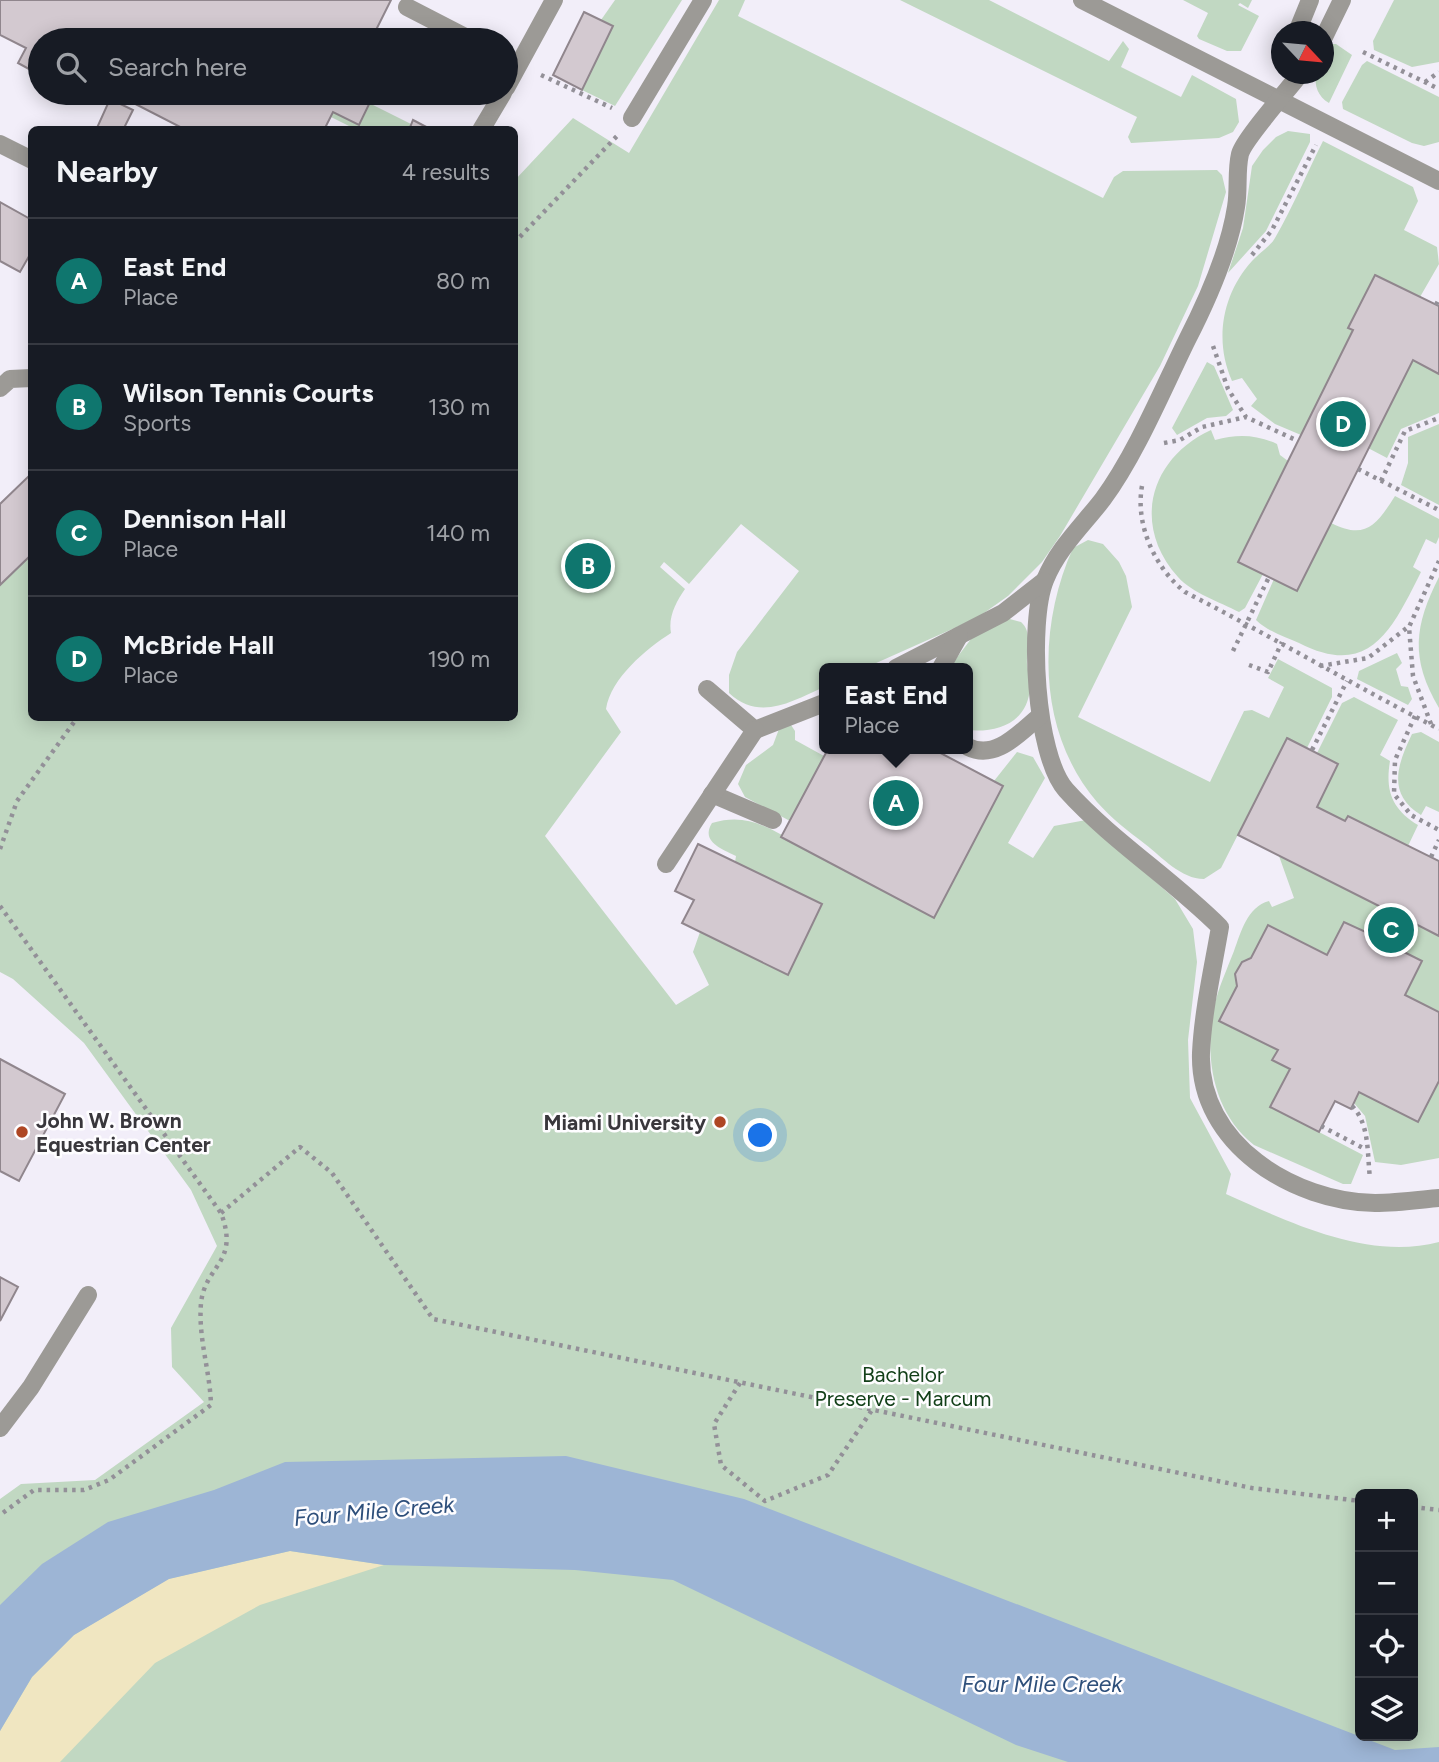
<!DOCTYPE html>
<meta charset="utf-8">
<style>
body{margin:0;font-family:Figtree,sans-serif;background:#20242c;color:#f1f3f6}
.controls{position:absolute;right:21px;bottom:21px;display:grid;overflow:hidden;border-radius:10px;box-shadow:0 4px 18px #0003}
.controls button{width:63px;height:63px;display:grid;place-items:center;padding:0;border:0;border-bottom:2px solid #363941;background:#171b24;color:#f1f3f6;font:35px sans-serif}
.compass{position:absolute;left:1271px;top:21px;width:63px;height:63px;border-radius:50%;background:#171b24;box-shadow:0 4px 18px #0003;rotate:116deg}
.you{position:absolute;left:761px;top:1136px;width:24px;height:24px;margin:-18px;border:5px solid #fff;border-radius:50%;background:#1a73e8;box-shadow:0 0 0 10px #1a73e833}
.badge{display:grid;place-items:center;width:46px;height:46px;border-radius:50%;background:#0f766e;color:#fff;font-size:23px;font-weight:700}
.pin{position:absolute;translate:-50% -50%;border:4px solid #fff;box-shadow:0 2px 7px #0006}
.popup{position:absolute;left:819px;top:663px;width:154px;height:91px;box-sizing:border-box;display:grid;place-content:center;border-radius:10px;background:#171b24;filter:drop-shadow(0 2px 5px #0005);font-size:23px;white-space:nowrap;color:#9ea1a6}
.popup b{font-size:26px;color:#f1f3f6}
.popup::after{content:'';position:absolute;left:50%;top:100%;margin-left:-14px;border:14px solid transparent;border-top-color:#171b24}
.list{margin:0;padding:0;list-style:none}
h2{display:flex;justify-content:space-between;align-items:center;height:91px;margin:0;padding:0 28px;font-size:30px}
h2 small{font-size:23px;font-weight:400;color:#9ea1a6}
.list li{display:grid;grid-template-columns:46px 1fr auto;gap:21px;align-items:center;box-sizing:border-box;height:126px;padding:0 28px;border-top:2px solid #363941}
.list b{display:block;font-size:26px;white-space:nowrap}
.list p{margin:0;font-size:23px;white-space:nowrap;color:#9ea1a6}
.list em{font-size:23px;font-style:normal;color:#9ea1a6}
.icon{flex:none;width:38px;height:38px;fill:none;stroke:currentColor;stroke-width:2;stroke-linecap:round;stroke-linejoin:round}
.map{position:relative;flex:none;width:1439px;height:1762px;overflow:hidden}
.search{position:absolute;background:#171b24;box-shadow:0 4px 18px #0003;left:28px;top:28px;width:490px;height:77px;display:flex;align-items:center;gap:18px;box-sizing:border-box;padding:0 24px;border-radius:38px;color:#9ea1a6;font-size:26px}
.panel{position:absolute;background:#171b24;box-shadow:0 4px 18px #0003;left:28px;top:126px;width:490px;height:595px;border-radius:10px}
.map>svg:first-child{display:block}
.green{fill:#c1d8c2;fill-rule:evenodd}
.sand{fill:#f0e6c1}
.water{fill:#9db5d5}
.building{fill:#d3c9d0;stroke:#90868d;stroke-width:2}
.lines{fill:none;stroke-linecap:round;stroke-linejoin:round}
.path{stroke:#939098;stroke-width:4.5;stroke-dasharray:3.5 5;stroke-linecap:butt}
.minor{stroke:#9c9a96;stroke-width:18}
.poi-dot{fill:#ae4624;stroke:#fefdff;stroke-width:2.5}
.labels{text-anchor:middle;dominant-baseline:central;stroke-width:5;stroke-linejoin:round;paint-order:stroke}
.poi-label{font-size:21px;font-weight:bold;fill:#39373c;stroke:#fefdff;text-anchor:start}
.park-label{font-size:21px;fill:#134019;stroke:#fefdff}
.water-label{font-size:23px;font-style:italic;fill:#2e4f7b;stroke:#fefdff}
</style>
<div class="map">
<svg width="1439" height="1762" viewBox="0 0 1439 1762">
<rect width="100%" height="100%" fill="#f2eef9"/>
<g class="green">
<path d="M615,0H682L615,106L582,90L601,20Z"/>
<path d="M719,0H745L738,16L1103,198L1114,177L1123,171L1217,170L1222,175L1226,192L1198,286L1160,366L1060,536L1042,562L1008,596L977,618L865,668H824V687C792,701 760,722 729,693V675L737,652L799,571L741,524L689,584L664,562L660,567L685,589C676,602 668,617 671,633C646,649 611,678 606,709L621,732L545,836L676,1005L709,985L693,952L700,932L788,975L822,905L735,862L736,856C723,849 700,842 712,823C740,815 758,822 782,835V838L934,917L1003,786L994,781L1017,752L1033,757L1045,778L1008,843L1033,858L1054,826L1086,820L1175,899L1193,929L1197,962L1188,1040L1190,1098L1231,1174L1226,1194C1289,1222 1368,1261 1439,1242V1762H0V1499L21,1484L95,1480L204,1402L172,1367L171,1328L217,1246L191,1190L84,1043L13,979L0,972V585L31,554L32,718H514L515,180L573,118L629,153ZM1360,1494H1413V1736H1360Z"/>
<path d="M900,0H989L1109,61L1123,41L1129,49L1121,67L1181,97L1192,75L1236,99L1239,122L1233,132L1219,138L1131,143L1128,137L1137,117Z"/>
<path d="M1183,0H1252L1248,8L1240,3L1238,5L1259,16L1241,51H1227L1199,39L1197,36L1208,13Z"/>
<path d="M1394,0H1439V62L1412,67L1374,50L1373,41Z"/>
<path d="M1329,44H1336L1352,55L1329,103C1318,97 1314,85 1316,74H1324V55Z"/>
<path d="M1367,61L1439,97V142L1424,146L1412,143L1343,109L1342,102L1362,65Z"/>
<path d="M369,103L411,124L409,129H355L331,117L333,112L359,125Z"/>
<path d="M1288,131L1310,134V142L1266,231L1228,273L1243,228L1252,166L1263,150L1276,137Z"/>
<path d="M1323,141L1413,187L1418,201L1404,230L1437,247L1439,264L1420,297L1375,275L1349,328L1353,330L1301,435L1275,424L1251,406L1257,399L1242,378L1232,381C1214,341 1222,294 1252,261C1259,253 1270,247 1275,238C1293,207 1307,173 1323,141Z"/>
<path d="M1413,360L1439,374V413L1401,429L1387,458L1368,448Z"/>
<path d="M1207,362L1214,366L1233,410L1226,416L1207,418L1177,435L1172,428Z"/>
<path d="M1439,424V505L1401,485L1408,463V437Z"/>
<path d="M1211,430L1215,440C1237,434 1255,434 1277,444L1280,455L1288,461L1238,561L1263,574L1245,608L1239,612C1220,602 1192,593 1178,577C1131,525 1150,458 1211,430Z"/>
<path d="M1395,496L1439,519V537L1436,544L1426,539L1413,567L1421,572C1393,627 1371,680 1299,643C1285,637 1267,631 1256,620L1274,579L1297,591L1331,523C1365,540 1376,526 1395,496Z"/>
<path d="M1088,540L1103,544L1119,562L1126,576L1132,607L1078,717L1210,782L1244,711L1252,710L1269,718L1284,687L1268,678L1278,659L1332,688V697L1307,748L1287,738L1221,868L1204,879C1181,879 1162,857 1145,844C1128,831 1111,818 1097,802C1037,732 1037,628 1073,548Z"/>
<path d="M1439,577V708C1410,659 1414,626 1439,577Z"/>
<path d="M1006,618L1021,622C1033,632 1026,651 1027,664C1028,671 1030,679 1030,686C1029,722 998,733 968,730V668H949L971,639Z"/>
<path d="M1397,653L1402,663L1396,669L1401,686L1408,687L1412,699L1408,705L1357,679L1359,671Z"/>
<path d="M1354,697L1398,720L1380,755L1390,761C1385,791 1392,809 1418,825L1408,846L1348,816L1345,821L1317,807L1338,764L1317,753L1342,703Z"/>
<path d="M791,725L795,731V740L824,756L790,821L745,797L738,784L746,765L773,745L779,729Z"/>
<path d="M1421,732L1439,742V812L1426,806L1421,815C1387,794 1397,765 1412,734Z"/>
<path d="M1279,856L1385,909L1372,935L1344,922L1327,955L1268,925L1251,958L1242,963L1235,974L1237,986L1219,1021L1278,1050L1273,1060L1290,1069L1319,1132L1363,1155L1351,1184H1343L1254,1145C1213,1113 1204,1057 1214,1007C1218,989 1227,969 1234,951C1241,932 1247,907 1269,901L1272,907L1294,898Z"/>
<path d="M1412,922L1439,936V1012L1405,995L1422,962L1398,949Z"/>
<path d="M1439,1081V1158L1401,1165L1375,1162L1365,1116L1354,1103L1359,1092L1418,1122Z"/>
</g>
<path class="sand" d="M290,1551L384,1565L260,1605L155,1663L60,1762H0V1731L32,1677L74,1635L168,1579Z"/>
<path class="water" d="M566,1456L744,1499L1395,1750L1439,1747V1762H1068L1016,1745L673,1580L575,1570L384,1565L290,1551L169,1579L74,1635L32,1677L0,1731V1605L42,1564L108,1522L214,1490L285,1462Z"/>
<g class="building">
<path d="M0,0H391L371,40H40V75L18,63L26,48L0,35Z"/>
<path d="M584,12L613,26L582,90L553,75Z"/>
<path d="M76,93H98L93,102Z"/>
<path d="M114,93H366L373,96L359,125L333,112L324,130H186Z"/>
<path d="M110,99L133,110L123,130H96Z"/>
<path d="M413,120L432,130H409Z"/>
<path d="M0,202L32,220V251L20,272L0,261Z"/>
<path d="M1375,275L1439,306V374L1413,360L1297,591L1238,562L1353,330L1348,328Z"/>
<path d="M32,473V554L0,585V504Z"/>
<path d="M1287,738L1338,764L1317,807L1345,821L1348,816L1439,861V936L1412,922L1398,949L1422,961L1405,995L1439,1012V1081L1418,1122L1359,1092L1351,1109L1335,1101L1319,1132L1270,1107L1290,1069L1272,1060L1278,1050L1219,1021L1237,986L1235,974L1242,962L1251,958L1268,925L1327,955L1344,922L1372,935L1385,909L1238,835Z"/>
<path d="M828,749H933L1003,786L934,918L781,837Z"/>
<path d="M698,844L822,904L788,975L682,923L694,900L675,891Z"/>
<path d="M0,1059L65,1094L19,1181L0,1171Z"/>
<path d="M0,1277L18,1287L0,1321Z"/>
</g>
<g class="lines">
<g class="path">
<path d="M1363,52L1439,89"/>
<path d="M541,75L612,108"/>
<path d="M1425,82L1439,72"/>
<path d="M514,243L618,135"/>
<path d="M1252,255L1272,230L1316,145"/>
<path d="M1436,305L1439,299"/>
<path d="M1213,346L1228,389L1246,417L1298,441"/>
<path d="M1164,443L1180,440L1202,427L1246,417"/>
<path d="M1358,469L1439,510"/>
<path d="M1381,481L1405,431L1439,418"/>
<path d="M1142,486C1135,525 1155,568 1185,592C1271,636 1353,685 1439,729"/>
<path d="M1233,651L1269,577"/>
<path d="M1249,665L1268,672L1282,642"/>
<path d="M1320,666L1368,658L1408,627"/>
<path d="M1415,716L1395,760L1394,794L1411,815L1439,830"/>
<path d="M1431,724L1413,676L1409,627L1439,561"/>
<path d="M1312,750L1347,681"/>
<path d="M0,849L17,801L77,718"/>
<path d="M1431,857L1439,840"/>
<path d="M0,906L221,1213C240,1263 205,1265 201,1303C198,1339 210,1370 211,1405L109,1480L84,1490H34L0,1515"/>
<path d="M1352,1106C1370,1124 1367,1154 1370,1178"/>
<path d="M1321,1126L1365,1149"/>
<path d="M221,1213L300,1147L332,1173L433,1319L1252,1488L1360,1501"/>
<path d="M740,1383L714,1424L721,1465L765,1501L828,1475L872,1410"/>
<path d="M1413,1507L1439,1510"/>
</g>
<g class="minor">
<path d="M1082,0L1439,181"/>
<path d="M407,7L471,40"/>
<path d="M1297,32L1310,0"/>
<path d="M1324,37L1342,0"/>
<path d="M1300,74C1288,90 1244,139 1240,154C1236,171 1239,190 1236,207C1229,252 1208,299 1187,340C1163,389 1135,456 1103,499C1083,525 1058,548 1045,580C1028,622 1035,755 1066,790C1112,841 1171,878 1220,927C1213,968 1203,1011 1201,1053C1198,1144 1294,1202 1375,1203C1396,1203 1418,1200 1439,1198"/>
<path d="M506,88L554,0"/>
<path d="M632,118L703,0"/>
<path d="M481,130L503,93"/>
<path d="M0,144L32,160"/>
<path d="M0,388L10,379L32,378"/>
<path d="M896,668L1003,613L1044,581"/>
<path d="M941,668L959,636"/>
<path d="M707,689L755,730L824,703"/>
<path d="M968,747C996,761 1020,732 1040,716"/>
<path d="M712,794L773,820"/>
<path d="M666,864L755,730"/>
<path d="M0,1428L31,1387L88,1295"/>
</g>
</g>
<g class="poi-dot">
<circle cx="720" cy="1122" r="7"/>
<circle cx="22" cy="1132" r="7"/>
</g>
<g class="labels">
<g class="poi-label">
<text x="36" y="1120">John W. Brown<tspan x="36" dy="24">Equestrian Center</tspan></text>
<text x="706" y="1122" text-anchor="end">Miami University</text>
</g>
<g class="park-label">
<text x="903" y="1374">Bachelor<tspan x="903" dy="24">Preserve - Marcum</tspan></text>
</g>
<g class="water-label">
<text transform="translate(374 1511) rotate(-5)">Four Mile Creek</text>
<text x="1042" y="1684">Four Mile Creek</text>
</g>
</g>
</svg>
<div class="controls">
<button>+</button>
<button>−</button>
<button><svg class="icon" aria-label="locate" viewBox="0 0 24 24"><circle cx="12" cy="12" r="6"/><path d="M12 2v4M12 18v4M2 12h4M18 12h4"/></svg></button>
<button><svg class="icon" aria-label="layers" viewBox="0 0 24 24"><path d="M12 4l9 5-9 5-9-5zM3 14l9 5 9-5"/></svg></button>
</div>
<svg class="compass" viewBox="-18 -18 36 36"><path d="M0-13l5 13h-10z" fill="#e53935"/><path d="M0 13l5-13h-10z" fill="#9ea1a6"/></svg>
<div class="you"></div>
<div class="pin badge" style="left:896px;top:803px">A</div>
<div class="popup"><b>East End</b>Place</div>
<div class="pin badge" style="left:588px;top:566px">B</div>
<div class="pin badge" style="left:1391px;top:930px">C</div>
<div class="pin badge" style="left:1343px;top:424px">D</div>
<div class="search"><svg class="icon" aria-label="search" viewBox="0 0 24 24"><circle cx="10" cy="10" r="6"/><path d="M15 15l6 6"/></svg>Search here</div>
<section class="panel">
<h2>Nearby<small>4 results</small></h2>
<ul class="list">
<li><span class="badge">A</span><div><b>East End</b><p>Place</p></div><em>80 m</em></li>
<li><span class="badge">B</span><div><b>Wilson Tennis Courts</b><p>Sports</p></div><em>130 m</em></li>
<li><span class="badge">C</span><div><b>Dennison Hall</b><p>Place</p></div><em>140 m</em></li>
<li><span class="badge">D</span><div><b>McBride Hall</b><p>Place</p></div><em>190 m</em></li>
</ul>
</section>
</div>
